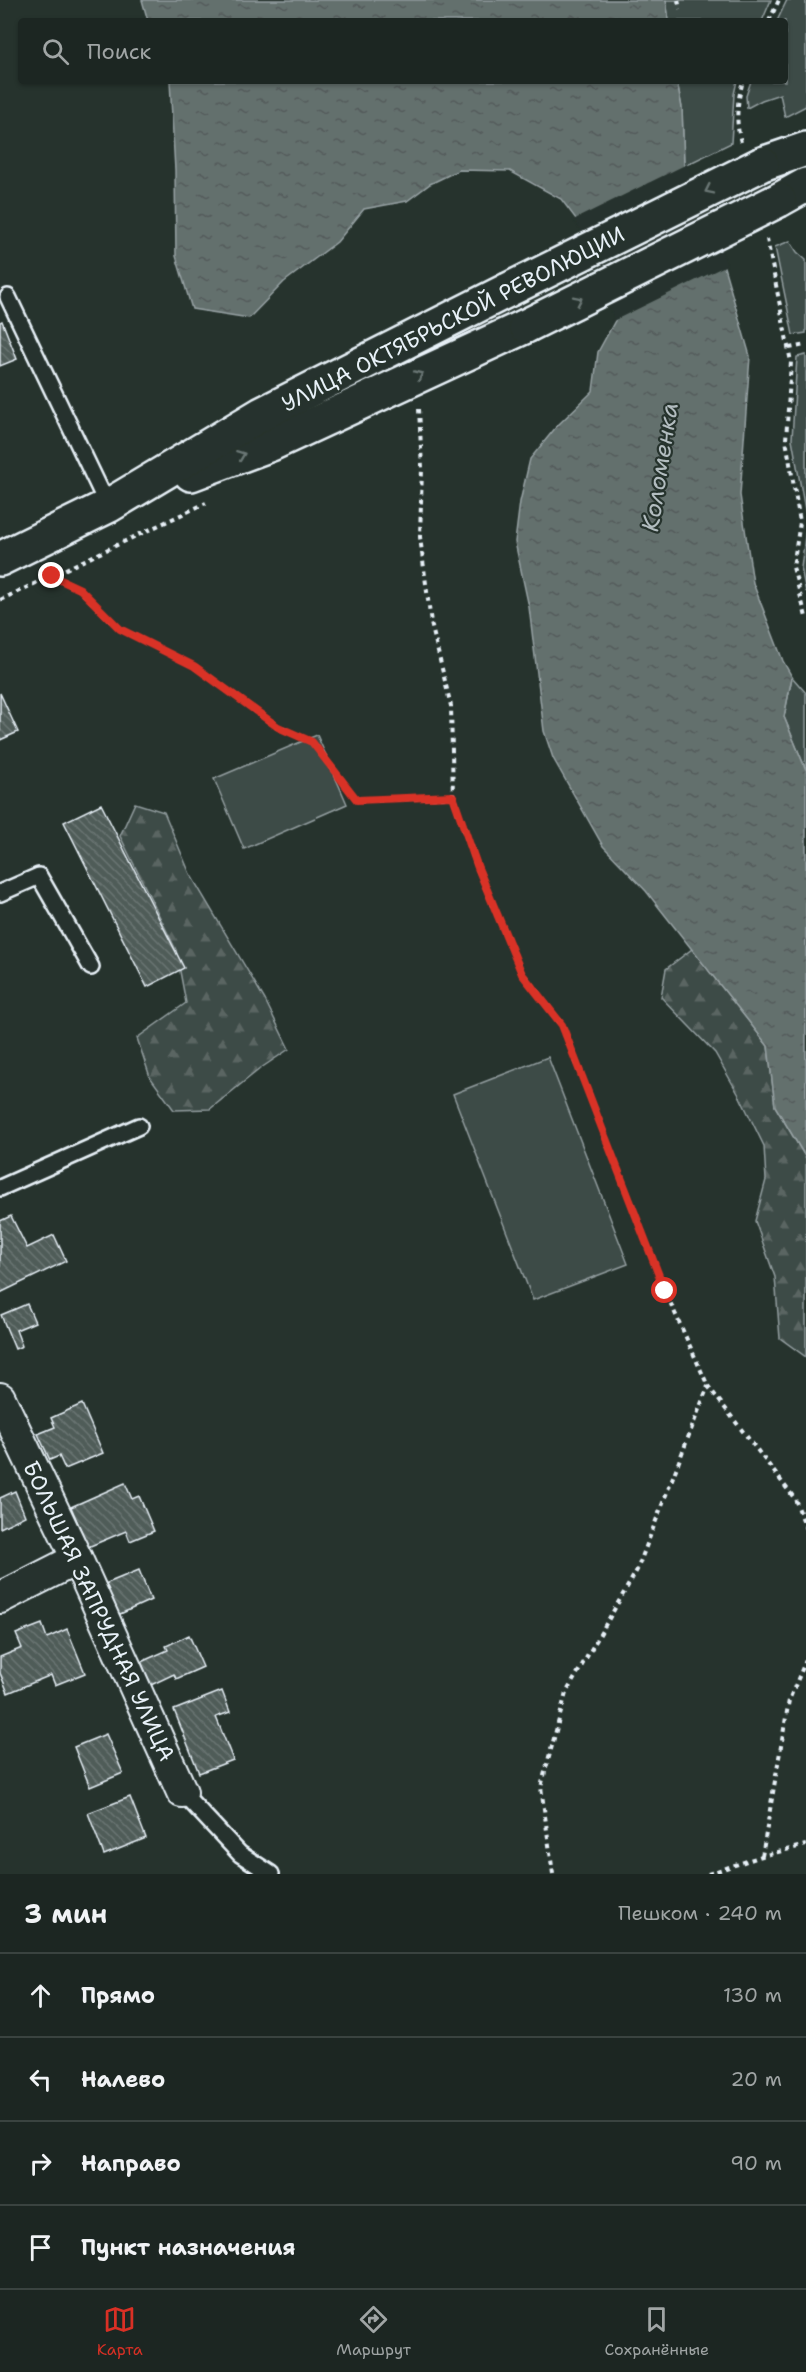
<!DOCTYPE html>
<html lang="ru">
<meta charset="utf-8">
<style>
body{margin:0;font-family:"Shantell Sans",sans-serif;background:#252e2a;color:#f1f3f6}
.stop{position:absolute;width:18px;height:18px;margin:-14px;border:4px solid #d93025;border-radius:50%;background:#fff}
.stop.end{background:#d93025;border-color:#fff;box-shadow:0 2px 6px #0008}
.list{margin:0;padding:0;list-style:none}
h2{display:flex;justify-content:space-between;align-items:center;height:78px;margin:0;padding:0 24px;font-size:26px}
h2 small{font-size:20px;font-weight:400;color:#a0a5a5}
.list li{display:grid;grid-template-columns:39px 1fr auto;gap:18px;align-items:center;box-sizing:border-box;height:84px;padding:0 24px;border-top:2px solid #3a4340}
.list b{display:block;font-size:22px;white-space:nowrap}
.list em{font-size:20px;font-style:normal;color:#a0a5a5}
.icon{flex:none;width:33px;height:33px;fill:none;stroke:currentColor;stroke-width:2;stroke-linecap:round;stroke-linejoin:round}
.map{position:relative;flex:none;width:806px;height:1874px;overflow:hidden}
.search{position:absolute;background:#1c2622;box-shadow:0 2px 4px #0004;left:18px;right:18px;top:18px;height:66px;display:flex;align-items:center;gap:15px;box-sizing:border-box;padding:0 21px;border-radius:6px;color:#a0a5a5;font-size:22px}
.sheet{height:414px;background:#1c2622}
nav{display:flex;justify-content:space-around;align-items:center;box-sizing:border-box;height:84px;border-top:2px solid #3a4340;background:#1c2622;font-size:16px;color:#a0a5a5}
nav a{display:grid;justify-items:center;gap:3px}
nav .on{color:#d93025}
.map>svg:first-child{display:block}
.green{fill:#3e4b47;stroke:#939ea0;stroke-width:1.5}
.forest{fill:url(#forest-firs);stroke:#939ea0;stroke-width:1.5}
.water{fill:url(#water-ripples);stroke:#98a3a5;stroke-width:1.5}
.pier{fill:#26332d}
.building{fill:url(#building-back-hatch);stroke:#e8f1f8;stroke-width:1.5}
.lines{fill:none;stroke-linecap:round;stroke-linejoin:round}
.service-casing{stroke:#e8f1f8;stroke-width:20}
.minor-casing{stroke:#e8f1f8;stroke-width:34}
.primary-casing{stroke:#e8f1f8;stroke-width:38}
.path{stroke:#e8f1f8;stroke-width:4;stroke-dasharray:4.5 4.5;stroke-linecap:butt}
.service{stroke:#26332d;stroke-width:15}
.minor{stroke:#26332d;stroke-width:30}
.primary{stroke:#26332d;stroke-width:33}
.primary-bridge-casing{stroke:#e8f1f8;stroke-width:38;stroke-linecap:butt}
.primary-bridge{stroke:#26332d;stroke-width:33}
.oneway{stroke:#6a7674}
.route{stroke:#d93025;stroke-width:8}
.labels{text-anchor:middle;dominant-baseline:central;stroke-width:4.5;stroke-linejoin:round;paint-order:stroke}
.street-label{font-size:22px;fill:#e8f1f8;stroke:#26332d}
.water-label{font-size:24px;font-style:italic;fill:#b3bdc0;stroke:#26332d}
</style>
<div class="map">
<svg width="806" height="1874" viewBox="0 0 806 1874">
<defs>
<pattern id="forest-firs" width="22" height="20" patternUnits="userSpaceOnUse" patternTransform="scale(1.5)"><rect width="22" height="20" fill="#3e4b47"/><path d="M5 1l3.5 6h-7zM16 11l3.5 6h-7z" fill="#5a6562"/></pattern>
<pattern id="water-ripples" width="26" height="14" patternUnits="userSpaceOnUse" patternTransform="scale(1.5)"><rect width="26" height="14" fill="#636f6d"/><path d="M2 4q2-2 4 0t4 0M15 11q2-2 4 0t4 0" fill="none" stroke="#535a5a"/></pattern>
<pattern id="building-back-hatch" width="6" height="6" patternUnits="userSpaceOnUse" patternTransform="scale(1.5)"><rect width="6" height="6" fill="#505c59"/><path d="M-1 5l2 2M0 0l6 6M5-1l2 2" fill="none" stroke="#697472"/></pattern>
</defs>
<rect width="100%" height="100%" fill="#26332d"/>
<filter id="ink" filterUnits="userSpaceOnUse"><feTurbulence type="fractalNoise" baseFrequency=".0167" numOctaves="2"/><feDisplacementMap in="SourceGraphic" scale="12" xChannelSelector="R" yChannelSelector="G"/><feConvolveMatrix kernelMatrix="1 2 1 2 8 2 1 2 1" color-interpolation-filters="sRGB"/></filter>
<g filter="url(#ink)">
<g class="green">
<path d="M666,0H771L762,21H669Z"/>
<path d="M787,0H806V106L785,117L780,94L762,100L747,108L746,96L751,81H785V21H777Z"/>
<path d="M677,81H737L734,94L731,143L684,166L682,108Z"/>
<path d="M790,241L797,252L806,260V333L793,335L775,247Z"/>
<path d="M806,355V515L792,439L797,357Z"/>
<path d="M806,528V592L801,568Z"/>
<path d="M792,677L806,693V770L784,717Z"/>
<path d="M317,735L347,804L244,849L214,779Z"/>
<path d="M548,1057L628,1264L533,1300L453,1094Z"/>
</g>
<g class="forest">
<path d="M135,803L164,812L190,874L265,1000L289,1049L261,1068L210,1109L174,1110L150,1077L137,1038L186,1003L176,950L120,836Z"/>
<path d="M692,949L768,1046L775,1106L806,1158V1357L780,1338L775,1277L755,1221L766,1180L764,1146L740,1097L715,1053L661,997L666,969Z"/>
</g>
<g class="water">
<path d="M142,0H666L669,21H148Z"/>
<path d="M170,81H677L682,108L684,166L724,267L750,356L740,495L753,583L783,661L792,677L784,717L806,770V1158L775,1106L768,1046L646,891L603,846L553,758L544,731L529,607L515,542L520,502L530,459L557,426L593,391L598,352L617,317L583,228L561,199L510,171L459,170L430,184L407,201L364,209L337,242L284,282L249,318L192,309L176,256L175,170Z"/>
</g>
<path class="pier" d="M687,164L727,265L611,322L613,317L580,229L573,220Z"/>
<g class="building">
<path d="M2,321L17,359L0,366V322Z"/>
<path d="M0,693L18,732L0,740Z"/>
<path d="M101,804L184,968L147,987L64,822Z"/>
<path d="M11,1216L27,1248L54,1235L66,1261L0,1293V1221Z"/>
<path d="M27,1304L35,1322L16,1330L22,1346L15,1349L1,1315Z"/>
<path d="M82,1404L103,1453L65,1469L59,1456L50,1460L38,1434L55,1427L51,1418Z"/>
<path d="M125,1483L132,1499L139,1496L154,1531L130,1541L126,1531L88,1547L71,1507Z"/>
<path d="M15,1491L25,1516L0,1528V1498Z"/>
<path d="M139,1570L151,1600L118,1615L105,1584Z"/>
<path d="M42,1624L47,1638L67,1629L85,1673L55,1685L51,1675L8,1693L0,1673V1657L22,1648L16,1634Z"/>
<path d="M189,1635L203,1667L176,1679L174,1674L151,1685L141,1662L168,1650L166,1646Z"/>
<path d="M222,1691L230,1712L216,1717L233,1760L199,1773L174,1710Z"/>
<path d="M106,1734L123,1773L90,1787L74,1747Z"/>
<path d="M130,1797L146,1838L104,1855L88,1813Z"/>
</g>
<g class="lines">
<g class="service-casing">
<g id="service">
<path d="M8,297L108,506"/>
<path d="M0,893L39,876L91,967"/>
<path d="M0,1188L139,1126"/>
<path d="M182,1792L240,1854L271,1874"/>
</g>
</g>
<g class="minor-casing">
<g id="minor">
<path d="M0,1398L77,1559L182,1792"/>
<path d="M0,1598L77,1559"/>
</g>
</g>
<g class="primary-casing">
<g id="primary">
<path d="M762,164L806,149"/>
<path d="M779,200L806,185"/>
<path d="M191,474L271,444L526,326"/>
<path d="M0,559L108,506L262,414L508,290"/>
</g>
</g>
<g class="path">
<path d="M678,0L680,9"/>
<path d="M769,21L779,0"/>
<path d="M741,142C735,121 737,102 743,81"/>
<path d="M767,239L791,362L786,440L800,522L793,567L806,617"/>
<path d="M789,348L806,345"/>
<path d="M419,409L422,468L420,537L431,623L451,706L453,797L478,869L522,973L562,1025L665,1291L708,1386L795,1499L806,1528"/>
<path d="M52,576L79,589L120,629L194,666L278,727L312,742L357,800L453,797"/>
<path d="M0,600L206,503"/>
<path d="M762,1856L789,1700L806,1660"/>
<path d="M553,1874L541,1787L566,1693L637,1570L708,1386"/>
<path d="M708,1874L762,1856L806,1845"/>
</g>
<use href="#service" class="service"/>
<use href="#minor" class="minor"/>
<use href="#primary" class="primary"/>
<g class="primary-bridge-casing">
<g id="primary-bridge">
<path d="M508,290L762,164"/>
<path d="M526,326L779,200"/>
</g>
</g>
<use href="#primary-bridge" class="primary-bridge"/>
</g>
<defs><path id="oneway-chevron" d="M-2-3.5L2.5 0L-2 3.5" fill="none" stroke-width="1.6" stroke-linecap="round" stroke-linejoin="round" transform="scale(1.5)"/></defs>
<g class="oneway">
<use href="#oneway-chevron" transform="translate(709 190) rotate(154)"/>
<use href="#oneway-chevron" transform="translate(578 300) rotate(-26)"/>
<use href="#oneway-chevron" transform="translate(419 375) rotate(-25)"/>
<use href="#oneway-chevron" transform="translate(241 455) rotate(-21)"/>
</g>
</g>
<g class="lines" filter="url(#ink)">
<path class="route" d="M52,576L80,589L120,629L194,666L278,727L312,742L357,800L453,796L478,868L522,974L562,1025L665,1291"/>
</g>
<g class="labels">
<g class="street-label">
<text transform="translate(453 319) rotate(-27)">УЛИЦА ОКТЯБРЬСКОЙ РЕВОЛЮЦИИ</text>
<text transform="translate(99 1611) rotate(65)">БОЛЬШАЯ ЗАПРУДНАЯ УЛИЦА</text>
</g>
<g class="water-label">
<text transform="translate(660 467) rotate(-81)">Коломенка</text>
</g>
</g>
</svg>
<div class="stop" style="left:665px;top:1291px"></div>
<div class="stop end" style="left:52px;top:576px"></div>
<div class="search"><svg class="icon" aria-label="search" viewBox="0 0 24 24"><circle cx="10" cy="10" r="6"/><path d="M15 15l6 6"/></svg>Поиск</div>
</div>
<section class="sheet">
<h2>3 мин<small>Пешком · 240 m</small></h2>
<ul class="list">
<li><svg class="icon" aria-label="ahead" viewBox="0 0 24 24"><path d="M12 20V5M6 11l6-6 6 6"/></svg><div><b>Прямо</b></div><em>130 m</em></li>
<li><svg class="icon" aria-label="left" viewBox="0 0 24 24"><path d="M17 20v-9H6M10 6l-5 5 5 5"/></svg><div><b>Налево</b></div><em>20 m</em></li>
<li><svg class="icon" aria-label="right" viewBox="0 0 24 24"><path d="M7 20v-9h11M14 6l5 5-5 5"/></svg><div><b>Направо</b></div><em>90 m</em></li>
<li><svg class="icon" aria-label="arrive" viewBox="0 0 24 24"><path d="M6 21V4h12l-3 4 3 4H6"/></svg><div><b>Пункт назначения</b></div></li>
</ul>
</section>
<nav>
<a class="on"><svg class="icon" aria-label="map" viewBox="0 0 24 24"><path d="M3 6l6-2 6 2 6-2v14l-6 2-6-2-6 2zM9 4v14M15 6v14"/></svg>Карта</a>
<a><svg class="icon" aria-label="directions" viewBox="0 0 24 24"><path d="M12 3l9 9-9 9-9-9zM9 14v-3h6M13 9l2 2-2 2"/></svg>Маршрут</a>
<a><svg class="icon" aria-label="saved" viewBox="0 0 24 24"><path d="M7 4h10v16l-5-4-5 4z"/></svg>Сохранённые</a>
</nav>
